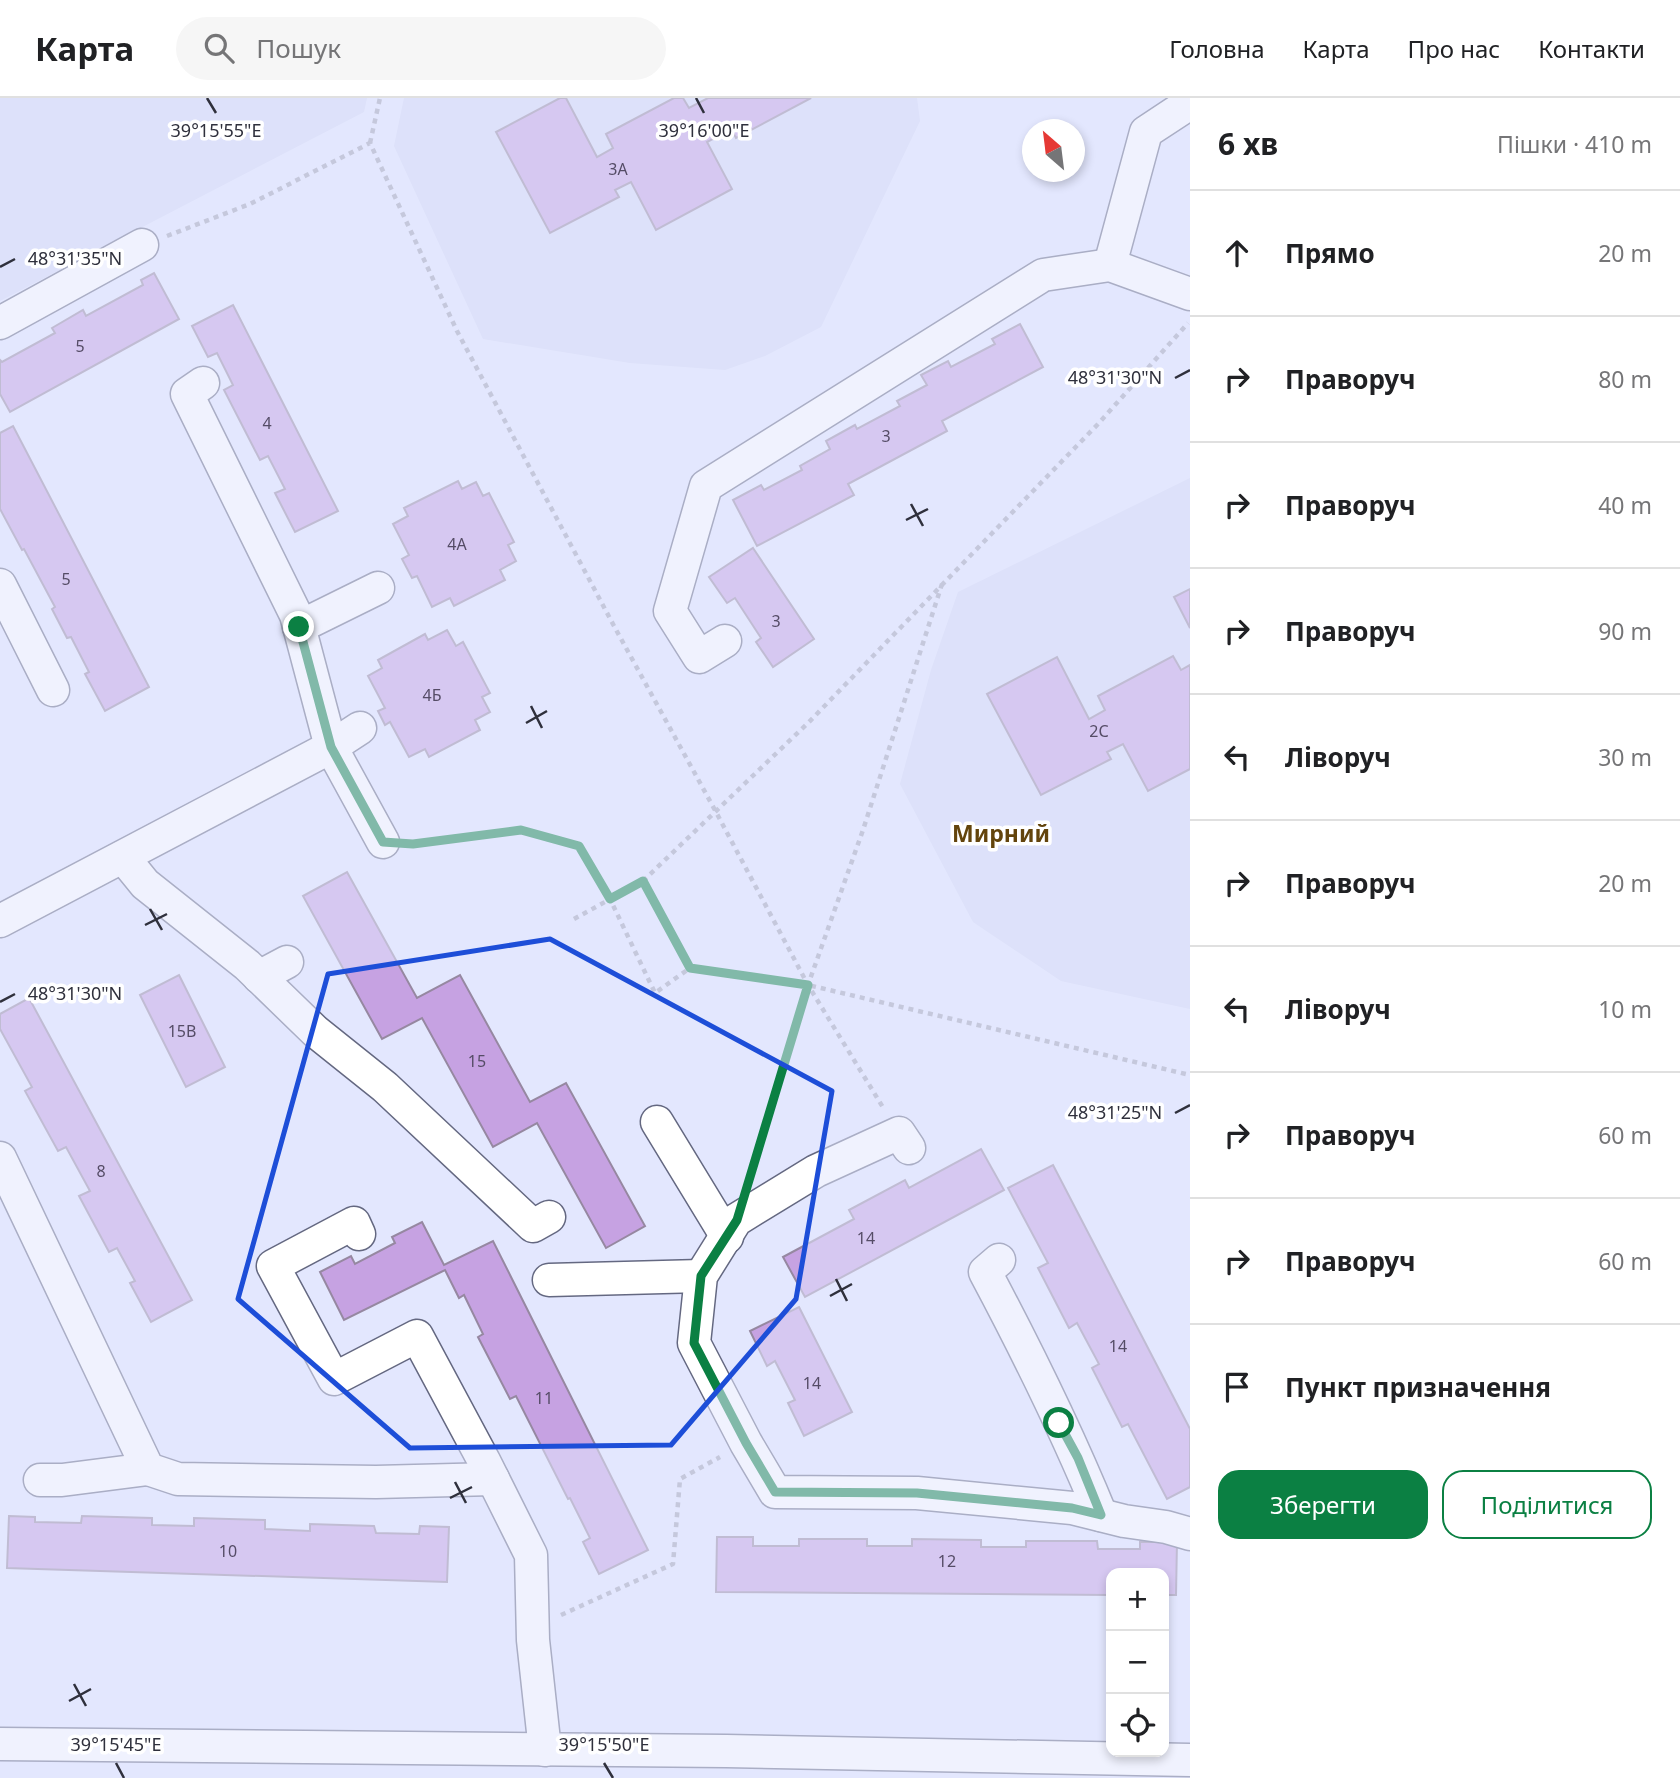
<!DOCTYPE html>
<html lang="uk">
<meta charset="utf-8">
<style>
body{margin:0;font-family:"Noto Sans",sans-serif;background:#f6f6f6;color:#202124}
.controls{position:absolute;right:21px;bottom:21px;display:grid;overflow:hidden;border-radius:14px;box-shadow:0 4px 10px #0003}
.controls button{width:63px;height:63px;display:grid;place-items:center;padding:0;border:0;border-bottom:2px solid #e0e0e0;background:#fff;color:#202124;font:35px sans-serif}
.compass{position:absolute;left:1022px;top:21px;width:63px;height:63px;border-radius:50%;background:#fff;box-shadow:0 4px 10px #0003;rotate:332deg}
.stop{position:absolute;width:21px;height:21px;margin:-16px;border:5px solid #0b8043;border-radius:50%;background:#fff}
.stop.end{background:#0b8043;border-color:#fff;box-shadow:0 2px 7px #0008}
.list{margin:0;padding:0;list-style:none}
h2{display:flex;justify-content:space-between;align-items:center;height:91px;margin:0;padding:0 28px;font-size:30px}
h2 small{font-size:23px;font-weight:400;color:#757577}
.list li{display:grid;grid-template-columns:46px 1fr auto;gap:21px;align-items:center;box-sizing:border-box;height:126px;padding:0 28px;border-top:2px solid #e0e0e0}
.list b{display:block;font-size:26px;white-space:nowrap}
.list em{font-size:23px;font-style:normal;color:#757577}
.actions{display:flex;gap:14px;padding:21px 28px}
.actions a{flex:1;padding:16px 0;border:2px solid #0b8043;border-radius:21px;text-align:center;font-size:24px;color:#0b8043}
.actions .main{background:#0b8043;color:#fff}
.icon{flex:none;width:38px;height:38px;fill:none;stroke:currentColor;stroke-width:2;stroke-linecap:round;stroke-linejoin:round}
.map{position:relative;flex:none;width:1190px;height:1680px;overflow:hidden}
header{display:flex;align-items:center;gap:42px;box-sizing:border-box;height:98px;padding:0 35px;background:#fff;border-bottom:2px solid #e0e0e0}
header strong{font-size:33px}
nav{display:flex;gap:38px;margin-inline-start:auto;font-size:24px}
.search{width:490px;height:63px;background:#f6f6f6;display:flex;align-items:center;gap:18px;box-sizing:border-box;padding:0 24px;border-radius:38px;color:#757577;font-size:26px}
main{display:flex}
aside{flex:1;background:#fff}
.map>svg:first-child{display:block}
.built{fill:#d4d9f5}
.building{fill:#c6a2e2;stroke:#9688a1;stroke-width:2}
.lines{fill:none;stroke-linecap:round;stroke-linejoin:round}
.minor-casing{stroke:#646881;stroke-width:35}
.path{stroke:#9fa2b4;stroke-width:4.5;stroke-dasharray:5 5;stroke-linecap:butt}
.minor{stroke:#fff;stroke-width:32}
.route{stroke:#0b8043;stroke-width:9}
.marked{fill:none;stroke:#1d4ed8;stroke-width:5;stroke-linejoin:round}
.ticks{fill:none;stroke:#2f303c;stroke-width:2.5}
.labels{text-anchor:middle;dominant-baseline:central;stroke-width:7;stroke-linejoin:round;paint-order:stroke}
.number-label{font-size:16px;fill:#554c66}
.quarter-label{font-size:23px;font-weight:bold;fill:#63440c;stroke:#fff}
.ticks-label{font-size:18px;text-anchor:middle;fill:#2f303c;stroke:#fff;stroke-width:7;stroke-linejoin:round;paint-order:stroke}
</style>
<header>
<strong>Карта</strong>
<div class="search"><svg class="icon" aria-label="search" viewBox="0 0 24 24"><circle cx="10" cy="10" r="6"/><path d="M15 15l6 6"/></svg>Пошук</div>
<nav><a>Головна</a><a>Карта</a><a>Про нас</a><a>Контакти</a></nav>
</header>
<main>
<div class="map">
<svg width="1190" height="1680" viewBox="0 0 1190 1680">
<rect width="100%" height="100%" fill="#e3e7fe"/>
<g class="built">
<path d="M0,0H367L364,14L0,203Z"/>
<path d="M404,0H917L920,23L821,229L765,258L725,272L630,265L483,241L394,48Z"/>
<path d="M1190,380V911L1061,883L973,824L900,686L931,572L958,494Z"/>
</g>
<g class="building">
<path d="M560,0H566L597,59L613,50L606,36L674,0H683L689,10L708,0H811L736,40L731,31L707,44L732,91L656,132L631,84L615,92L619,99L550,135L496,34Z"/>
<path d="M154,175L179,221L10,314L0,296V262L2,264L55,235L52,230L83,212L86,218L143,187L141,182Z"/>
<path d="M233,207L338,413L295,434L275,395L285,391L268,358L260,362L224,292L233,287L217,255L208,259L192,228Z"/>
<path d="M1020,226L1043,269L942,323L947,333L848,386L854,397L757,448L733,402L761,387L764,392L802,372L800,368L830,351L826,343L855,327L857,331L900,308L897,303L927,287L921,277L948,263L951,269L995,246L992,241Z"/>
<path d="M13,328L149,589L105,613L85,576L89,574L71,539L67,540L52,511L55,509L24,451L22,452L0,411V335Z"/>
<path d="M458,383L462,391L476,384L483,398L489,395L514,444L508,447L516,463L500,472L505,482L454,508L450,500L432,509L417,478L412,480L402,461L409,457L393,426L408,418L404,410Z"/>
<path d="M753,450L814,541L773,569L756,544L761,540L735,500L727,505L709,479Z"/>
<path d="M1190,491V530L1174,499Z"/>
<path d="M447,532L456,548L463,544L490,595L482,599L490,614L475,622L480,632L429,659L425,651L409,659L390,624L385,627L378,613L385,610L368,578L382,570L378,562L425,536L428,542Z"/>
<path d="M1173,558L1181,572L1190,567V671L1148,693L1123,646L1107,654L1111,661L1041,697L987,596L1057,559L1089,621L1105,612L1098,598Z"/>
<path d="M347,774L417,900L460,877L530,1004L566,985L645,1128L606,1150L537,1025L493,1049L422,920L382,941L303,798Z"/>
<path d="M179,877L225,969L186,989L140,897Z"/>
<path d="M29,900L192,1202L151,1224L130,1185L135,1183L117,1150L109,1154L79,1098L90,1093L66,1049L58,1053L25,993L32,989L0,931V916Z"/>
<path d="M981,1051L1004,1092L805,1199L783,1159L854,1121L849,1112L905,1082L909,1090Z"/>
<path d="M1053,1067L1190,1331V1389L1167,1401L1128,1326L1122,1329L1092,1270L1099,1266L1077,1225L1069,1230L1038,1170L1048,1165L1008,1090Z"/>
<path d="M422,1124L444,1167L493,1143L648,1452L599,1476L583,1444L590,1440L570,1400L568,1401L516,1298L510,1301L478,1239L483,1236L464,1197L459,1200L445,1172L344,1222L320,1174L351,1158L355,1166L395,1145L392,1139Z"/>
<path d="M799,1209L852,1314L804,1338L788,1305L795,1302L775,1263L767,1268L750,1233Z"/>
<path d="M9,1418L35,1419V1424L81,1425L82,1418L152,1420V1427L194,1428V1420L265,1422V1431L310,1433V1426L374,1428L376,1435L419,1436L420,1428L449,1429L447,1484L7,1470Z"/>
<path d="M717,1439H753V1448H799V1441H867V1448H912V1441L981,1442V1449H1026V1443H1097L1098,1451H1140V1444H1177L1176,1497H1164V1475H1111V1497L716,1494Z"/>
</g>
<g class="lines">
<g class="minor-casing">
<g id="minor">
<path d="M1110,167L1146,34L1190,5"/>
<path d="M0,225L142,147"/>
<path d="M0,487L53,592"/>
<path d="M299,529L378,490"/>
<path d="M725,543L699,559L670,513L706,388L1043,177L1110,167L1190,196"/>
<path d="M360,630L331,649L383,744"/>
<path d="M123,759L145,786L247,867L315,933L385,989L533,1128L549,1119"/>
<path d="M0,823L331,649L296,517L187,296L203,285"/>
<path d="M259,879L287,864"/>
<path d="M657,1024L727,1139"/>
<path d="M909,1050L899,1035L816,1073L736,1122L701,1178L694,1245L746,1345L775,1394L917,1395L1072,1410L1124,1423L1166,1429L1190,1436"/>
<path d="M0,1060L148,1371L178,1381L376,1384L493,1381"/>
<path d="M359,1136L354,1125L273,1168L334,1281L417,1238L484,1363L531,1457L533,1542L545,1652"/>
<path d="M999,1162L985,1174C1027,1253 1067,1334 1101,1417"/>
<path d="M549,1182L701,1178"/>
<path d="M40,1382H62L148,1371"/>
<path d="M0,1646L726,1653L1190,1662"/>
</g>
</g>
<g class="path">
<path d="M370,45L380,0"/>
<path d="M167,138L250,106L370,45L457,233L614,528L716,714L808,887L884,1011"/>
<path d="M411,746L521,732L579,748L610,801L655,895L690,870"/>
<path d="M643,783L809,624L1099,325L1188,225"/>
<path d="M574,821L643,783L690,870L808,887L1190,977"/>
<path d="M749,1080L808,887L863,732L942,486"/>
<path d="M561,1517L673,1466L680,1381L720,1359"/>
</g>
<use href="#minor" class="minor"/>
</g>
<g class="lines">
<path class="route" d="M299,529L331,649L383,744L413,746L521,732L579,748L610,801L643,783L690,870L808,887L737,1122L701,1178L694,1245L746,1345L775,1394L917,1395L1072,1410L1101,1417L1078,1360L1059,1325"/>
</g>
<path d="M0 0H1190V1680H0ZM550,841L832,993L796,1201L671,1347L410,1350L238,1201L328,876Z" fill="#e3e7fe" fill-opacity=".55" fill-rule="evenodd"/>
<path class="marked" d="M550,841L832,993L796,1201L671,1347L410,1350L238,1201L328,876Z"/>
<path class="ticks" d="M207,0L216,15M696,0L704,15M0,169L15,161M1175,280L1190,272M911,406L923,428M906,422L928,411M531,608L542,630M526,625L547,613M150,811L162,832M145,827L167,816M0,904L15,896M1175,1015L1190,1007M836,1181L847,1203M830,1198L852,1186M455,1384L466,1405M450,1400L472,1389M74,1586L86,1608M69,1603L91,1591M116,1665L124,1680M604,1665L613,1680"/>
<g class="labels">
<g class="number-label">
<text x="618" y="71">3А</text>
<text x="80" y="248">5</text>
<text x="267" y="325">4</text>
<text x="886" y="338">3</text>
<text x="457" y="446">4А</text>
<text x="66" y="481">5</text>
<text x="776" y="523">3</text>
<text x="432" y="597">4Б</text>
<text x="1099" y="633">2С</text>
<text x="182" y="933">15В</text>
<text x="477" y="963">15</text>
<text x="101" y="1073">8</text>
<text x="866" y="1140">14</text>
<text x="1118" y="1248">14</text>
<text x="812" y="1285">14</text>
<text x="544" y="1300">11</text>
<text x="228" y="1453">10</text>
<text x="947" y="1463">12</text>
</g>
<g class="quarter-label">
<text x="1001" y="735">Мирний</text>
</g>
</g>
<g class="ticks-label">
<text x="216" y="39">39°15'55"E</text>
<text x="704" y="39">39°16'00"E</text>
<text x="75" y="167">48°31'35"N</text>
<text x="1115" y="286">48°31'30"N</text>
<text x="75" y="902">48°31'30"N</text>
<text x="1115" y="1021">48°31'25"N</text>
<text x="116" y="1653">39°15'45"E</text>
<text x="604" y="1653">39°15'50"E</text>
</g>
</svg>
<div class="controls">
<button>+</button>
<button>−</button>
<button><svg class="icon" aria-label="locate" viewBox="0 0 24 24"><circle cx="12" cy="12" r="6"/><path d="M12 2v4M12 18v4M2 12h4M18 12h4"/></svg></button>
</div>
<svg class="compass" viewBox="-18 -18 36 36"><path d="M0-13l5 13h-10z" fill="#e53935"/><path d="M0 13l5-13h-10z" fill="#757577"/></svg>
<div class="stop" style="left:1059px;top:1325px"></div>
<div class="stop end" style="left:299px;top:529px"></div>
</div>
<aside>
<h2>6 хв<small>Пішки · 410 m</small></h2>
<ul class="list">
<li><svg class="icon" aria-label="ahead" viewBox="0 0 24 24"><path d="M12 20V5M6 11l6-6 6 6"/></svg><div><b>Прямо</b></div><em>20 m</em></li>
<li><svg class="icon" aria-label="right" viewBox="0 0 24 24"><path d="M7 20v-9h11M14 6l5 5-5 5"/></svg><div><b>Праворуч</b></div><em>80 m</em></li>
<li><svg class="icon" aria-label="right" viewBox="0 0 24 24"><path d="M7 20v-9h11M14 6l5 5-5 5"/></svg><div><b>Праворуч</b></div><em>40 m</em></li>
<li><svg class="icon" aria-label="right" viewBox="0 0 24 24"><path d="M7 20v-9h11M14 6l5 5-5 5"/></svg><div><b>Праворуч</b></div><em>90 m</em></li>
<li><svg class="icon" aria-label="left" viewBox="0 0 24 24"><path d="M17 20v-9H6M10 6l-5 5 5 5"/></svg><div><b>Ліворуч</b></div><em>30 m</em></li>
<li><svg class="icon" aria-label="right" viewBox="0 0 24 24"><path d="M7 20v-9h11M14 6l5 5-5 5"/></svg><div><b>Праворуч</b></div><em>20 m</em></li>
<li><svg class="icon" aria-label="left" viewBox="0 0 24 24"><path d="M17 20v-9H6M10 6l-5 5 5 5"/></svg><div><b>Ліворуч</b></div><em>10 m</em></li>
<li><svg class="icon" aria-label="right" viewBox="0 0 24 24"><path d="M7 20v-9h11M14 6l5 5-5 5"/></svg><div><b>Праворуч</b></div><em>60 m</em></li>
<li><svg class="icon" aria-label="right" viewBox="0 0 24 24"><path d="M7 20v-9h11M14 6l5 5-5 5"/></svg><div><b>Праворуч</b></div><em>60 m</em></li>
<li><svg class="icon" aria-label="arrive" viewBox="0 0 24 24"><path d="M6 21V4h12l-3 4 3 4H6"/></svg><div><b>Пункт призначення</b></div></li>
</ul>
<div class="actions"><a class="main">Зберегти</a><a>Поділитися</a></div>
</aside>
</main>
